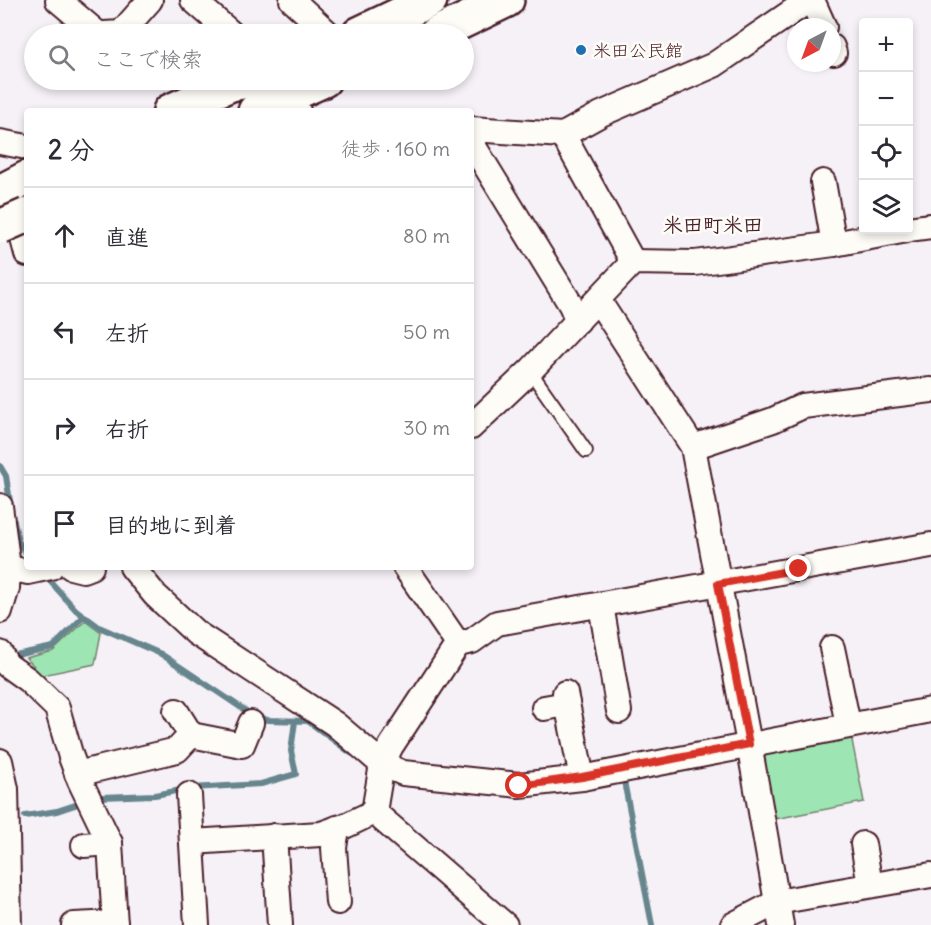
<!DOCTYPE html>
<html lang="ja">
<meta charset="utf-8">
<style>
body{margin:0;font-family:Delius,"Klee One",sans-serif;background:#f2f2f3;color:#2b2b33}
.controls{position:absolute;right:18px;top:18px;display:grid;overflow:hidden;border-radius:6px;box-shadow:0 3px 9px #0003}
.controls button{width:54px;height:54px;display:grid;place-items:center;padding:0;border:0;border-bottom:2px solid #e1e1e2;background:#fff;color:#2b2b33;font:30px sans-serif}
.compass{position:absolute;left:787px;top:18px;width:54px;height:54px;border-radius:50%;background:#fff;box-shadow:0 3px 9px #0003;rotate:221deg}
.stop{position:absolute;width:18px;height:18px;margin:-14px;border:4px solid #d93025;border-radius:50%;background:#fff}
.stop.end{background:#d93025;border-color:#fff;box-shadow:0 2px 6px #0008}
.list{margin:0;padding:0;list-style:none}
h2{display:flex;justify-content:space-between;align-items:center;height:78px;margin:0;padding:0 24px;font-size:26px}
h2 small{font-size:20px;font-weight:400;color:#7c7c81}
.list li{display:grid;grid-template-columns:39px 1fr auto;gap:18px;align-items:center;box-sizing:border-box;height:96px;padding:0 24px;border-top:2px solid #e1e1e2}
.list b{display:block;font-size:22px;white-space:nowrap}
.list em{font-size:20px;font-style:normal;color:#7c7c81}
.icon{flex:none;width:33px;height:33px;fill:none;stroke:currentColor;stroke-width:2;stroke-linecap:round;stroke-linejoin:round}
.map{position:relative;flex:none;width:931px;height:925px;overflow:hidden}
.search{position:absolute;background:#fff;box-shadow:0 3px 9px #0003;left:24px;top:24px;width:450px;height:66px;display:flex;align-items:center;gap:15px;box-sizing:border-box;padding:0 21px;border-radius:33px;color:#7c7c81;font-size:22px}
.panel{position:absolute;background:#fff;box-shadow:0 3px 9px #0003;left:24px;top:108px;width:450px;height:462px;border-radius:6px}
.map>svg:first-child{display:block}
.green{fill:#9de5b3;stroke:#74826f;stroke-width:1.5}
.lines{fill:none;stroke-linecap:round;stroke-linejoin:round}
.stream{stroke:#66858d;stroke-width:6}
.service-casing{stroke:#4a1f2b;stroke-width:16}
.minor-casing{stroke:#4a1f2b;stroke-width:28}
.primary-casing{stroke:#4a1f2b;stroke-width:38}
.service{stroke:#fdfcf7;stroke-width:12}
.minor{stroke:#fdfcf7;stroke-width:24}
.primary{stroke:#fdfcf7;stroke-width:33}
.primary-bridge-casing{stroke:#4a1f2b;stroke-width:38;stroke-linecap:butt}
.primary-bridge{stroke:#fdfcf7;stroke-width:33}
.route{stroke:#d93025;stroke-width:8}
.poi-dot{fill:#1f6fb2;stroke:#fdfcf7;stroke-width:2}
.labels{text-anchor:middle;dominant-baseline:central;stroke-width:5;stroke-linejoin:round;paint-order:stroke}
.poi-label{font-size:18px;fill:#4a1f2b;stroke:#fdfcf7;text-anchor:start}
.neighbourhood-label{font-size:20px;font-weight:bold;fill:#4a1f2b;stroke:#fdfcf7}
</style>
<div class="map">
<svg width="931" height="925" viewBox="0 0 931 925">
<rect width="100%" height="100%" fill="#f5f1f7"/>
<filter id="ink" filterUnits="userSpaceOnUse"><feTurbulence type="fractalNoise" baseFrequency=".0167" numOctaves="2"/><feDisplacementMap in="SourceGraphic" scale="12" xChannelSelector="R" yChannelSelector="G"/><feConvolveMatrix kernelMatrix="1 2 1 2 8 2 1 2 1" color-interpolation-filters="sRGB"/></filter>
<g filter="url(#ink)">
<g class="green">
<path d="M85,621L101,633L95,664L38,676L31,670L34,666L26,658L53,651Z"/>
<path d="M850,730L864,802L769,820L761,748Z"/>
</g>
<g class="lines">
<g class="stream">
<path d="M0,466L6,476L11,508"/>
<path d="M14,521L18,541L27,554"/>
<path d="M49,580L76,610L99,627L161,654L246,711L267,720L308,721L351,753"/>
<path d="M11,656L53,647L84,616"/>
<path d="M623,776L652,925"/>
<path d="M101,797L155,795L191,788L261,784L296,774L291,751L295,721"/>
<path d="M25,816L57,811L78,804"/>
</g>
<g class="service-casing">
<path id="service" d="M530,371L586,451"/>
</g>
<g class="minor-casing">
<g id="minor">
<path d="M58,0L98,34"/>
<path d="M193,0L232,34"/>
<path d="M292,0L329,34"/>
<path d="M812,0L824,27"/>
<path d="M104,34L121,33L150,0"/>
<path d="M832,47L834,53"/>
<path d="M280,80L298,111"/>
<path d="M471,129L563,135L601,114L714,65L809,0"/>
<path d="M563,135L633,262"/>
<path d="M0,142L27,147"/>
<path d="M471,142L571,305L578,321"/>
<path d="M823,182L834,244"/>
<path d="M9,207L22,235L27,254"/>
<path d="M908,229L931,226"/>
<path d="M598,300L693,447L749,744L781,925"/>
<path d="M471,427L530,371L633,262L695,263L834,244L907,230"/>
<path d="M693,447L773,420L803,406L931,390"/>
<path d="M0,506L8,567L7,588L0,611"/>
<path d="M0,566L28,572L51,567"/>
<path d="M71,567L83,570L91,567"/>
<path d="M132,567L155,595L196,633L335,724L382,764L403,773L519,785L582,778L931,710"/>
<path d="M405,567L458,644L391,746L382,764L374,812L505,925"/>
<path d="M601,605L619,711"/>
<path d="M458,644L472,641L497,623L931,545"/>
<path d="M832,648L848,724"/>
<path d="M0,653L7,665L28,680L57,708L71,757L80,781L110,843L115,925"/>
<path d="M565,693L582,778"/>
<path d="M544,708L567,704"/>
<path d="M176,711L191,735"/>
<path d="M0,761L6,789L9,925"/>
<path d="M77,774L177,750L191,735L242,745L251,723"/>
<path d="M189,795L197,925"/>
<path d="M337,828L334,848L338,902"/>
<path d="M274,836L280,925"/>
<path d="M192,842L321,834L347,825L374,812"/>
<path d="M863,844L870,885"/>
<path d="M84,845L110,843"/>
<path d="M74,925L115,923"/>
<path d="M733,925L777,902L931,875"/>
</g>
</g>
<g class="primary-casing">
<g id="primary">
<path d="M359,34L430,0"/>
<path d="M436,34L507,0"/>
<path d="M170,111L231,84L253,80"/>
<path d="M255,111L324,80"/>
<path d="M0,192L27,178"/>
</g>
</g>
<use href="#service" class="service"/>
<use href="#minor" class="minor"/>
<use href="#primary" class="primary"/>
<g class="primary-bridge-casing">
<path id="primary-bridge" d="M0,227L27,215"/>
</g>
<use href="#primary-bridge" class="primary-bridge"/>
</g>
</g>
<g class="lines" filter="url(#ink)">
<path class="route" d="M519,786L582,777L749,744L718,584L799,569"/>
</g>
<circle class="poi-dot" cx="581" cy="50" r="6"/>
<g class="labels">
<g class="poi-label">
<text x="593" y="50">米田公民館</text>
</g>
<g class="neighbourhood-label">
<text x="713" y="224">米田町米田</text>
</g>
</g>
</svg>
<div class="controls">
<button>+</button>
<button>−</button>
<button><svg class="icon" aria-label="locate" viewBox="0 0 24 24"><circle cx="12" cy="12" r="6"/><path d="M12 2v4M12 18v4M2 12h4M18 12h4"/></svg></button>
<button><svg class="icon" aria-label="layers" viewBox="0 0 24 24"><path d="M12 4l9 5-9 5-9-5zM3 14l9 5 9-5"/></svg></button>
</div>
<svg class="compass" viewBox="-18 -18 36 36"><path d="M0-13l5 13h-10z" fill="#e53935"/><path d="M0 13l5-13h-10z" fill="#7c7c81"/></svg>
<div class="stop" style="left:519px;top:786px"></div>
<div class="stop end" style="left:799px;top:569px"></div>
<div class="search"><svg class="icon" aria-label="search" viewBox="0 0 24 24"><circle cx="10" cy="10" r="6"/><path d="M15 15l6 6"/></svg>ここで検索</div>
<section class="panel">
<h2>2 分<small>徒歩 · 160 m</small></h2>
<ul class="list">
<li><svg class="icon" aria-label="ahead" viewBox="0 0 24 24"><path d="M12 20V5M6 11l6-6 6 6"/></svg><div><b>直進</b></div><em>80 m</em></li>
<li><svg class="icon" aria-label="left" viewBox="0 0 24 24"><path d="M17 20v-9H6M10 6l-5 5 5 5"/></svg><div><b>左折</b></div><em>50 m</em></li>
<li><svg class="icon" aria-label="right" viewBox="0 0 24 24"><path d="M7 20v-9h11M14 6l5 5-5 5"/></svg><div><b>右折</b></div><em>30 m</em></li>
<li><svg class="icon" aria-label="arrive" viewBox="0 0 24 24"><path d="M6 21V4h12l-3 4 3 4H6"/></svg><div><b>目的地に到着</b></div></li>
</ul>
</section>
</div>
